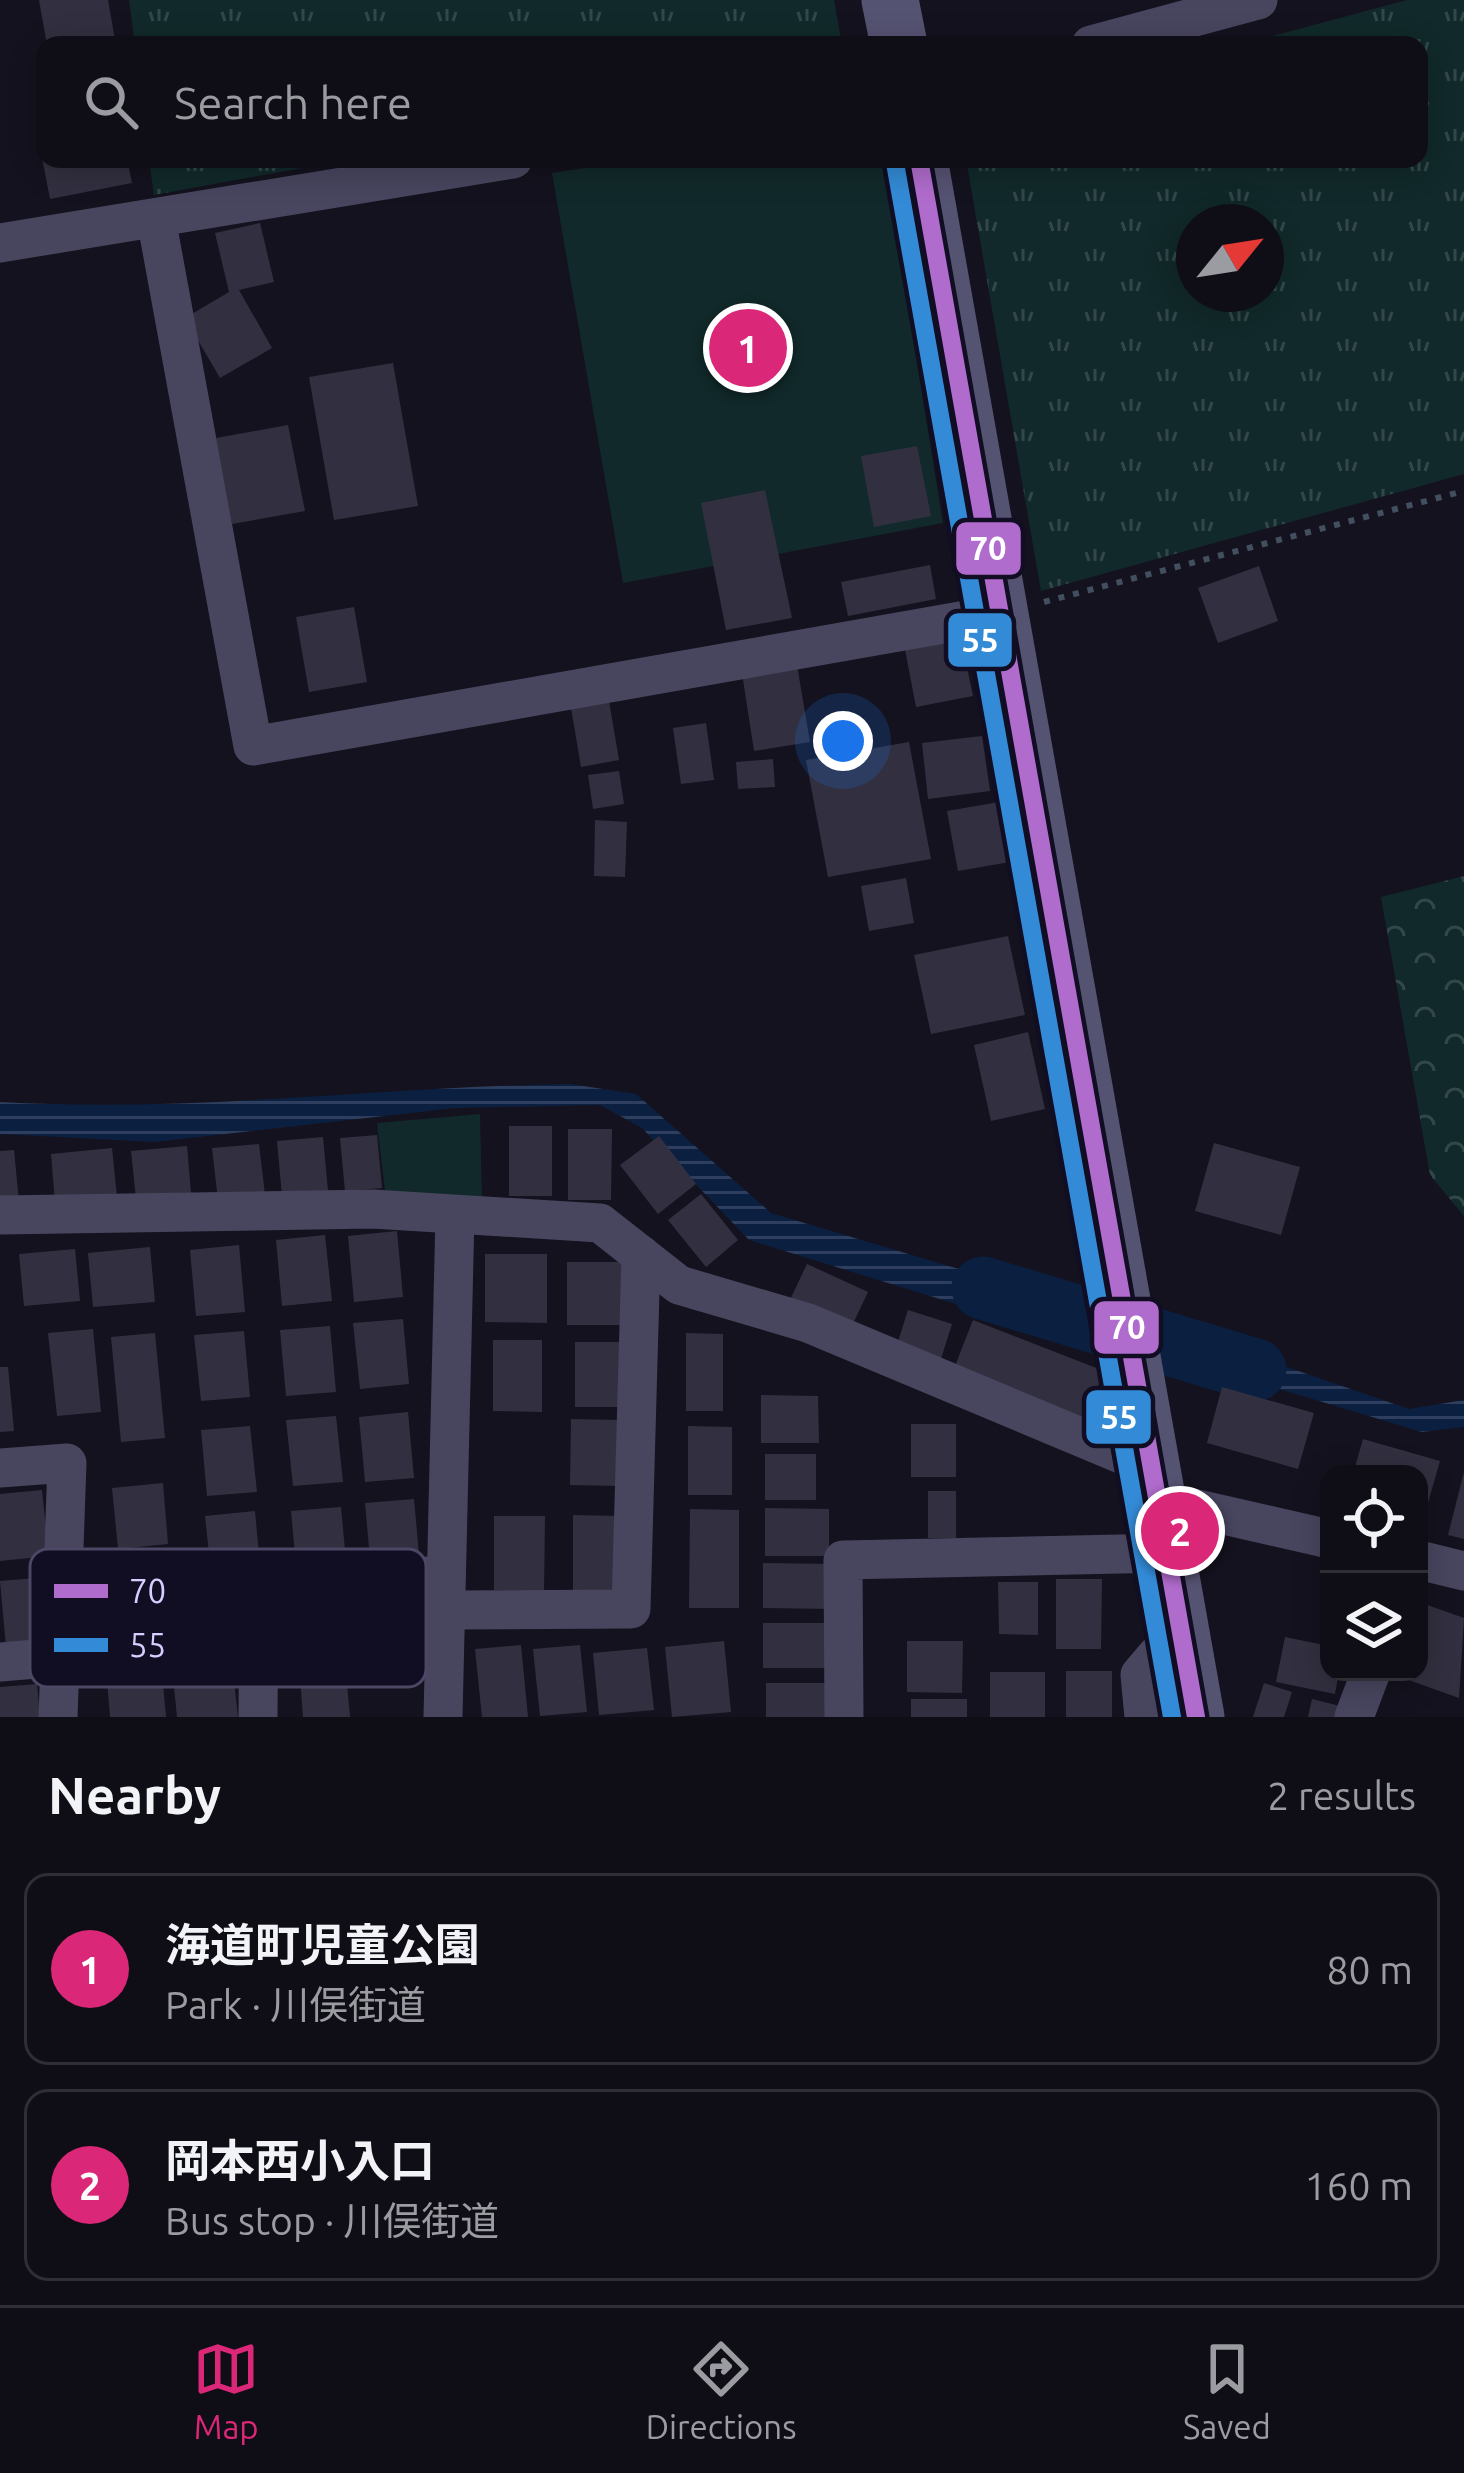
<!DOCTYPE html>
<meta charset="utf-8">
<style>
body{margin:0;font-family:Ubuntu,"Noto Sans JP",sans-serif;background:#18171f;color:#f1f3f6}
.controls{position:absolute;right:36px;bottom:36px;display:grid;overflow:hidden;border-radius:24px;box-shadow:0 6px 30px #0003}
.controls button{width:108px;height:108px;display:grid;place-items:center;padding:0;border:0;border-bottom:3px solid #2f2e35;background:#0f0e16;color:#f1f3f6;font:60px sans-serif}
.compass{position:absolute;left:1176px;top:204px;width:108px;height:108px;border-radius:50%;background:#0f0e16;box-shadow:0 6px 30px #0003;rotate:60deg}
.you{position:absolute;left:843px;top:741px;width:42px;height:42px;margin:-30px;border:9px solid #fff;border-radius:50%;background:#1a73e8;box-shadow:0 0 0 18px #1a73e833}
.badge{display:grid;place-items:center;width:78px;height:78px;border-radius:50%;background:#db2777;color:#fff;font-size:39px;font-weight:700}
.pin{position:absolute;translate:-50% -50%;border:6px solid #fff;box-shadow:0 3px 12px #0006}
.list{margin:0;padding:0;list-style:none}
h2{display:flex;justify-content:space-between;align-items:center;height:156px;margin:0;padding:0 48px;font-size:51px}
h2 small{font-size:39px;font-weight:400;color:#9b9ca1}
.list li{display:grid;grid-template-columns:78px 1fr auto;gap:36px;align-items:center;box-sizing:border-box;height:192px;margin:0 24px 24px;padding:0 24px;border:3px solid #2f2e35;border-radius:24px}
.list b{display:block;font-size:45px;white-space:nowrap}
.list p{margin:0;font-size:39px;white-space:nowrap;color:#9b9ca1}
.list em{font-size:39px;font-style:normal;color:#9b9ca1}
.icon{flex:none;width:66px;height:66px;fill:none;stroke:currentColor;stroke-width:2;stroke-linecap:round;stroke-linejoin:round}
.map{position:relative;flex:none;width:1464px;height:1717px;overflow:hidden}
.search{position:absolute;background:#0f0e16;box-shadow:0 6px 30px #0003;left:36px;right:36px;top:36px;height:132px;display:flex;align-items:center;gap:30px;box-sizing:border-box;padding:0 42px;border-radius:24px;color:#9b9ca1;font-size:45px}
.sheet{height:588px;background:#0f0e16}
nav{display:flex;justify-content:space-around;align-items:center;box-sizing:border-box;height:168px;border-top:3px solid #2f2e35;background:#0f0e16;font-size:33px;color:#9b9ca1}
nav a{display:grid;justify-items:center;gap:6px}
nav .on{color:#db2777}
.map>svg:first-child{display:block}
.grass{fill:url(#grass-tufts);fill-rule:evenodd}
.forest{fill:url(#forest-crowns)}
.park{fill:#11292a}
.water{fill:url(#water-rules)}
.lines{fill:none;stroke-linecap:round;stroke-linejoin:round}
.river{stroke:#0b1f41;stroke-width:63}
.building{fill:#323040}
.path{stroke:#424f5e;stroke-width:6;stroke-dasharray:6 9;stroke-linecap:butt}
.minor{stroke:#48465f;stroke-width:39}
.secondary{stroke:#555372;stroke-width:57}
.bus-1-casing{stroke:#110d23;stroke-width:27}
.bus-2-casing{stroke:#110d23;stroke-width:27}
.bus-1{stroke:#b06ccc;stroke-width:18}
.bus-2{stroke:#338bd7;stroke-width:18}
.key{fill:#110d23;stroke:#4c4765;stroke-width:3}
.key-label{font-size:33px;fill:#d5cfff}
.line-badge{stroke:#110d23;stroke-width:4.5}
.badge-label{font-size:33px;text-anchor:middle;font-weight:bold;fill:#fff}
</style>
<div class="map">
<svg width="1464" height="1717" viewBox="0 0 1464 1717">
<defs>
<pattern id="grass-tufts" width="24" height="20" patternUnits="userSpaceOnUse" patternTransform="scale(3)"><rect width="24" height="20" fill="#11292a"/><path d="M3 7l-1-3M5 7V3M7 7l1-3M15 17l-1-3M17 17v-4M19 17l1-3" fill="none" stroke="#33474a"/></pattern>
<pattern id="forest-crowns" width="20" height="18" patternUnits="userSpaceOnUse" patternTransform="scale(3)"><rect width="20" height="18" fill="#11292a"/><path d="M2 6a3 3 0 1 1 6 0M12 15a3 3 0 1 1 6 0" fill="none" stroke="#33474a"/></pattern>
<pattern id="water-rules" width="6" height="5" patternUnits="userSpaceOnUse" patternTransform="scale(3)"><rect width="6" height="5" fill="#0b1f41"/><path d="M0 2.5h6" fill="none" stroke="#2e3e5e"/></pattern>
</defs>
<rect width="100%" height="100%" fill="#14121e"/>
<g class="grass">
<path d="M129,0H834L842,45H135Z"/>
<path d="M1407,0H1464V474L1041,591L966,159H1419V45H1239ZM1266,222V294H1194V222Z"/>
<path d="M149,159H351L154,195Z"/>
</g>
<path class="forest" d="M1464,876V1216L1430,1175L1381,897Z"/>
<g class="park">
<path d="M644,159H884L943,523L623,583L552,173Z"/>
<path d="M480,1114L482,1202L386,1200L377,1123Z"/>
</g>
<g class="water">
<path d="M570,1084L636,1094L771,1213L1063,1300L1069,1339L749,1240L642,1128L600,1105L455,1108L155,1142L0,1134V1102C195,1113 377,1087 570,1084Z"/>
<path d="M1176,1329L1409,1409L1464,1400V1427L1422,1432L1176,1358Z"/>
</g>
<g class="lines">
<path class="river" d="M983,1288L1255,1370"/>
</g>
<g class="building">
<path d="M39,0H108L116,45H47Z"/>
<path d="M45,141V159H127L132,183L50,199L39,142Z"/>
<path d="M260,223L274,282L239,290L272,348L220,378L185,318L229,292L215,233Z"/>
<path d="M393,363L418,506L334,520L309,377Z"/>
<path d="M288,425L305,511L232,524L216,438Z"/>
<path d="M917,446L931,516L874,527L861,456Z"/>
<path d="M765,490L792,618L726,630L701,503Z"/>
<path d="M930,565L936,599L848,616L841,582Z"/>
<path d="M1259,566L1278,621L1218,643L1198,588Z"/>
<path d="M354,607L367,682L309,692L296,617Z"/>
<path d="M959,629L973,696L916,707L903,639Z"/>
<path d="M797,665L810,742L754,751L742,673Z"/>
<path d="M607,689L619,760L581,767L569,696Z"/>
<path d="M706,723L714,780L681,784L673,728Z"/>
<path d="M982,736L990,791L928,799L922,743Z"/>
<path d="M909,742L931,859L828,877L806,760Z"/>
<path d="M773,759L775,787L738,789L736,762Z"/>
<path d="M619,771L624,804L593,809L588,775Z"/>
<path d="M999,802L1010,862L958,871L947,811Z"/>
<path d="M595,820L627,822L625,877L594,876Z"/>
<path d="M906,878L914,923L869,931L861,886Z"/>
<path d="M1008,936L1025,1015L931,1034L914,955Z"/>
<path d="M1028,1032L1045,1109L991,1121L974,1045Z"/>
<rect x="509" y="1126" width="43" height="70"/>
<path d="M568,1129H612L611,1200H568Z"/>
<path d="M377,1135L382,1188L345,1191L340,1138Z"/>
<path d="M659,1136L696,1184L658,1214L620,1165Z"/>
<path d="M323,1137L328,1191L282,1196L277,1141Z"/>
<path d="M1214,1143L1300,1167L1281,1235L1195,1211Z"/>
<path d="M259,1144L265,1195L218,1200L212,1148Z"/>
<path d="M187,1146L191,1193L136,1198L131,1151Z"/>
<path d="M112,1148L117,1197L55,1203L51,1154Z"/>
<path d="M14,1150L19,1202L0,1204V1151Z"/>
<path d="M701,1194L738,1240L706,1267L668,1220Z"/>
<path d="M397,1231L403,1297L354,1302L348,1236Z"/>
<path d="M325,1235L332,1301L282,1306L276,1240Z"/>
<path d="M239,1245L245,1312L196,1316L190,1250Z"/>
<path d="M150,1247L155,1302L93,1307L88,1253Z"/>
<path d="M75,1249L80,1301L24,1306L19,1254Z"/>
<path d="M485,1254H547V1323L485,1322Z"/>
<rect x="567" y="1262" width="55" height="63"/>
<path d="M807,1264L868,1292L850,1330L789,1302Z"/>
<path d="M908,1310L952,1324L939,1365L895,1351Z"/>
<path d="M403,1319L409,1384L360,1389L353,1323Z"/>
<path d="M973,1320L1104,1371L1084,1421L953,1371Z"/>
<path d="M330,1326L336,1392L286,1396L280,1330Z"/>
<path d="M93,1329L101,1412L57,1416L48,1333Z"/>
<path d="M244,1331L250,1397L201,1401L194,1335Z"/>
<path d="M155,1333L165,1438L121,1442L111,1337Z"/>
<path d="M686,1333L723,1334V1411H686Z"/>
<path d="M493,1340H542V1412L493,1411Z"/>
<path d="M575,1342H620L619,1407H575Z"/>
<path d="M0,1367H8L14,1431L0,1432Z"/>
<path d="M1222,1387L1314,1413L1298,1469L1207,1443Z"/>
<path d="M761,1395L818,1396L819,1443H761Z"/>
<path d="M408,1412L414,1478L365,1482L359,1417Z"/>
<path d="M336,1416L343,1482L293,1486L286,1420Z"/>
<path d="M571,1419L620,1420L619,1486L570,1485Z"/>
<rect x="911" y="1424" width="45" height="53"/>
<path d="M250,1426L257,1492L207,1496L201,1430Z"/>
<path d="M688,1426L732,1427V1495H688Z"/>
<path d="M1363,1439L1440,1461L1428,1503L1419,1500V1474H1353Z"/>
<rect x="765" y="1454" width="51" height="46"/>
<path d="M1464,1472V1539L1448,1535Z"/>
<path d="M163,1483L168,1544L118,1549L112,1488Z"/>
<path d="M42,1490L49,1556L0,1561V1494Z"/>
<rect x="928" y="1491" width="28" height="47"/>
<path d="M414,1499L420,1565L371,1570L365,1503Z"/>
<path d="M341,1507L347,1572L297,1577L291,1511Z"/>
<path d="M765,1508L829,1509V1556H765Z"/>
<path d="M690,1509L739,1510V1608H689Z"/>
<path d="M255,1511L261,1577L212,1582L205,1516Z"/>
<path d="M573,1515L618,1516V1595H573Z"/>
<path d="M494,1516H545L544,1591L494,1590Z"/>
<path d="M763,1563L833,1564V1609L763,1608Z"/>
<path d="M49,1577L55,1643L6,1647L0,1581Z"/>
<path d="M1056,1579H1102L1101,1649H1056Z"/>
<path d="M998,1582H1038V1635L999,1634Z"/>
<path d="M1419,1602L1464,1618L1459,1698L1389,1673L1419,1672Z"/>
<path d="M424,1604L429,1657L380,1661L375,1608Z"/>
<rect x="763" y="1623" width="70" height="45"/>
<path d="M1285,1637L1329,1646V1672H1339L1335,1694L1276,1682Z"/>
<path d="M724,1641L731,1712L672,1717L665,1647Z"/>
<path d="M907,1641H963L962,1693L907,1692Z"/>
<path d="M521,1645L528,1717H482L475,1649Z"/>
<path d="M580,1645L587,1712L540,1716L533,1649Z"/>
<path d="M647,1648L654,1710L599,1715L593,1653Z"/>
<path d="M160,1651L166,1717H110L105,1656Z"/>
<rect x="1066" y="1671" width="46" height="46"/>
<path d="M233,1672L238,1717H177L173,1677Z"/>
<rect x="990" y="1672" width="55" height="45"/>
<path d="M346,1673L350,1717H303L300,1678Z"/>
<rect x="766" y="1683" width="70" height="34"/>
<path d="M1264,1683L1292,1692L1284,1717H1253Z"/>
<path d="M37,1684L40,1717H0V1687Z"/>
<rect x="911" y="1699" width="56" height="18"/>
<path d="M1312,1699L1344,1707L1342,1717H1308Z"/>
</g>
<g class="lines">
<path class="path" d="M1044,602L1464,491"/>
<g class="minor">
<path d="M1091,45L1258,0"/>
<path d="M156,218L253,746L1000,614"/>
<path d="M0,243L513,159"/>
<path d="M0,1215L373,1209L600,1223L679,1285L808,1323L1152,1467"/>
<path d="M0,1468L67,1463L58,1717"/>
<path d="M1158,1500L1329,1539"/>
<path d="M1419,1560L1464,1571"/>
<path d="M445,1610L631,1609L641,1255"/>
<path d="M0,1662L60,1657"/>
<path d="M258,1717L259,1577L446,1576"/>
<path d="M443,1717L455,1215"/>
<path d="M844,1717L843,1560L1167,1553"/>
<path d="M1144,1717L1140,1675L1157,1655L1184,1647"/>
<path d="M1354,1717L1371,1672"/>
</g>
<g class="secondary">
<path d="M890,0L899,45"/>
<path d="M919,159L1196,1717"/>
</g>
<g class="bus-1-casing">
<path id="bus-1" d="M919,159L1196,1717"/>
</g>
<g class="bus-2-casing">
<path id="bus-2" d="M895,163L1172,1717"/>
</g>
<use href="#bus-1" class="bus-1"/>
<use href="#bus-2" class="bus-2"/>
</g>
<rect x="30" y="1549" width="396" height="138" rx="18" class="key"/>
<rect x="54" y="1584" width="54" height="14" fill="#b06ccc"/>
<rect x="54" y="1638" width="54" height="14" fill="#338bd7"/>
<g class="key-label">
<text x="129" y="1603">70</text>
<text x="129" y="1657">55</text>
</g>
<g class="line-badge">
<rect x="954" y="520" width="69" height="57" rx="12" fill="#b06ccc"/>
<rect x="946" y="611" width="68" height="58" rx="12" fill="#338bd7"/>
<rect x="1092" y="1299" width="69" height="57" rx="12" fill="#b06ccc"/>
<rect x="1084" y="1388" width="69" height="58" rx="12" fill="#338bd7"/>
</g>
<g class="badge-label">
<text x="988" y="560">70</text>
<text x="980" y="652">55</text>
<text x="1127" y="1339">70</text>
<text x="1119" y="1429">55</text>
</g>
</svg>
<div class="controls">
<button><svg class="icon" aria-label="locate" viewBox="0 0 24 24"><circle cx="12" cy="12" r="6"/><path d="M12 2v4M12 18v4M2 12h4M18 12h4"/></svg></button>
<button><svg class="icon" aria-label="layers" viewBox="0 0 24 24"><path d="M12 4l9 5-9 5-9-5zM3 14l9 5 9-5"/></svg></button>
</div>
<svg class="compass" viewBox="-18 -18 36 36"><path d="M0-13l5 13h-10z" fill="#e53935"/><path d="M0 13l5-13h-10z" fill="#9b9ca1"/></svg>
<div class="you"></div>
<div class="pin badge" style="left:748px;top:348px">1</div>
<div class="pin badge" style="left:1180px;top:1531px">2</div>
<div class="search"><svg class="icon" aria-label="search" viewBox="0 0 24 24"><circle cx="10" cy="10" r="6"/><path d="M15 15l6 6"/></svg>Search here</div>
</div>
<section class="sheet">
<h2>Nearby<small>2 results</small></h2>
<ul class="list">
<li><span class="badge">1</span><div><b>海道町児童公園</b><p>Park · 川俣街道</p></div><em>80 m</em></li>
<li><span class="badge">2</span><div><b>岡本西小入口</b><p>Bus stop · 川俣街道</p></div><em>160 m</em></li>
</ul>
</section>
<nav>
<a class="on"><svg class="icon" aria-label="map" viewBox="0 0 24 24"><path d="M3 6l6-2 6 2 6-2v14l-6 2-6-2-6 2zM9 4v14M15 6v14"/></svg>Map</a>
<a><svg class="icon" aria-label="directions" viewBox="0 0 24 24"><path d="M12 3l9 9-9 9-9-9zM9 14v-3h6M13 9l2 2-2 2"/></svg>Directions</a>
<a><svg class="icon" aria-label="saved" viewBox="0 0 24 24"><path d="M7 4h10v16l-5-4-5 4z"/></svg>Saved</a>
</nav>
